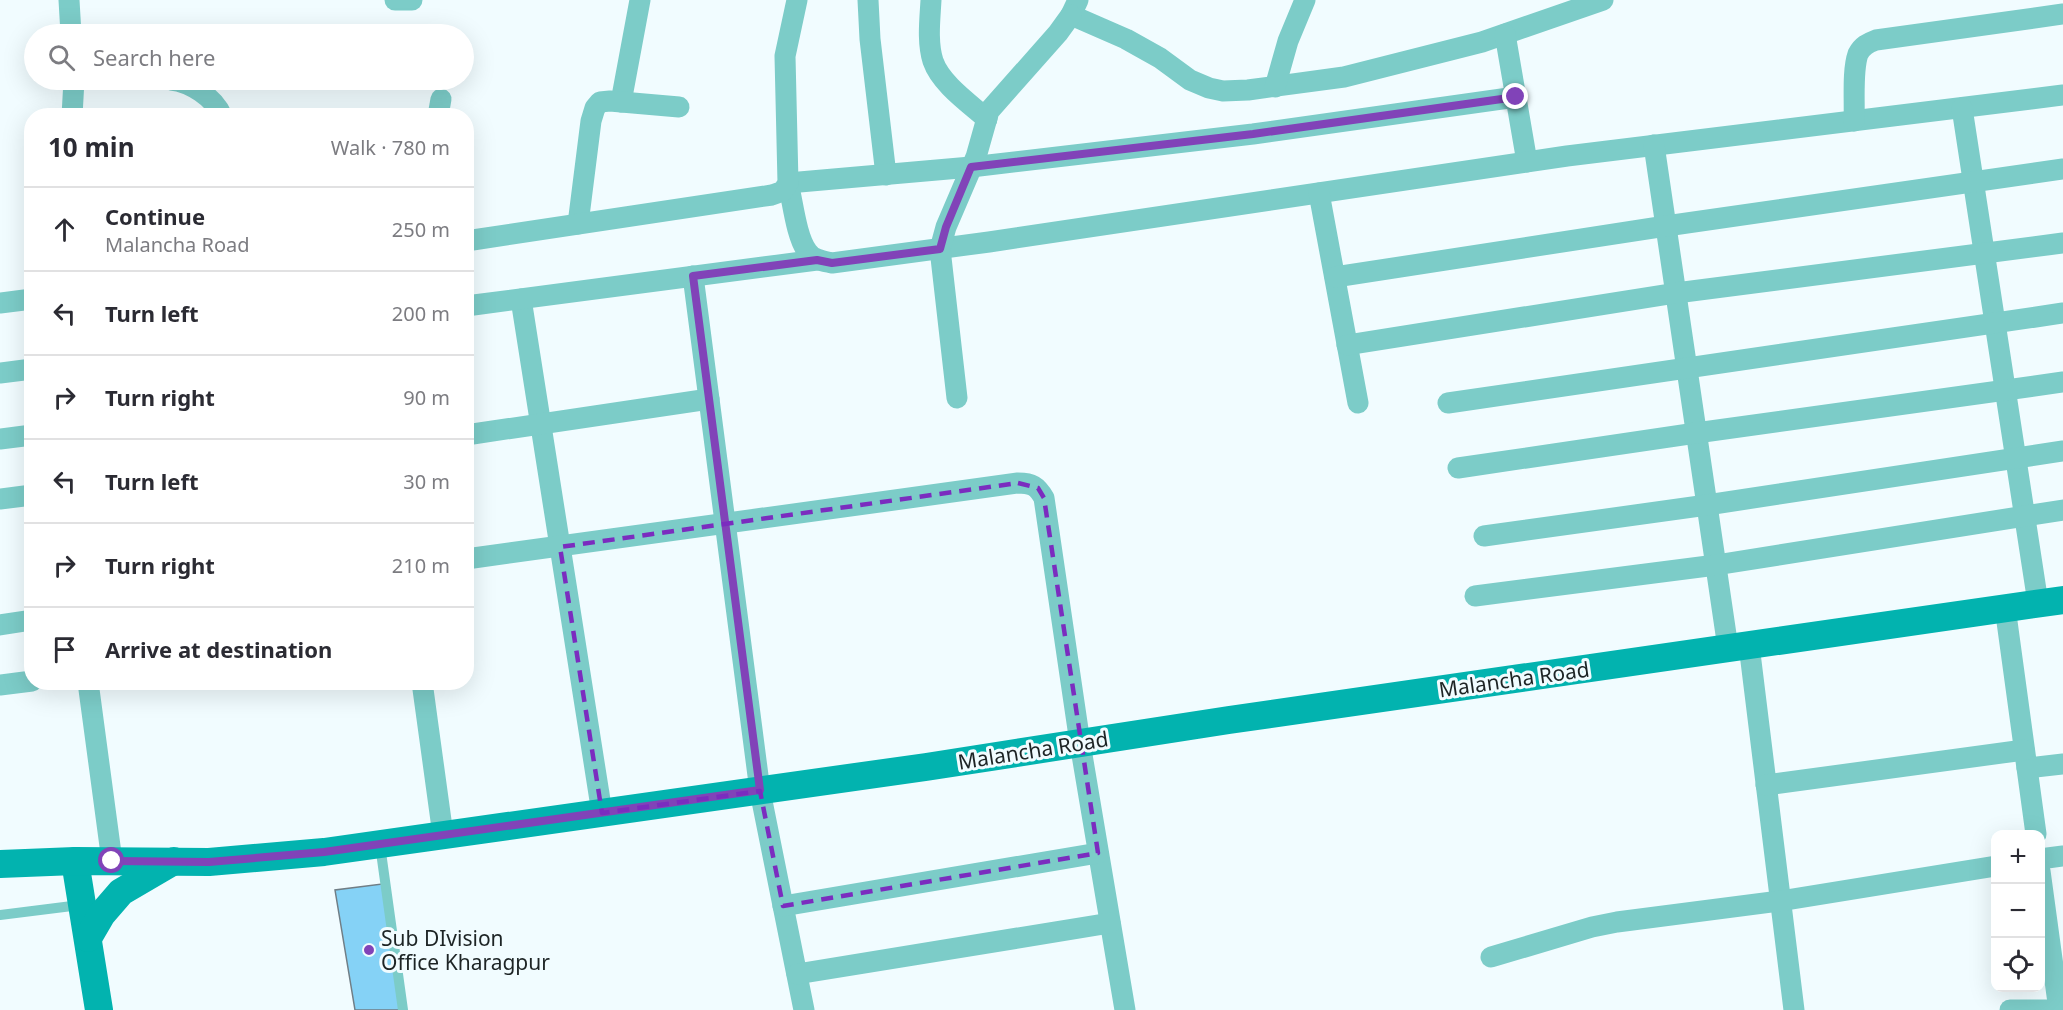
<!DOCTYPE html>
<meta charset="utf-8">
<style>
body{margin:0;font-family:"Noto Sans",sans-serif;background:#f7f7f7;color:#2b2b33}
.controls{position:absolute;right:18px;bottom:18px;display:grid;overflow:hidden;border-radius:12px;box-shadow:0 6px 24px #0002}
.controls button{width:54px;height:54px;display:grid;place-items:center;padding:0;border:0;border-bottom:2px solid #e1e1e2;background:#fff;color:#2b2b33;font:30px sans-serif}
.stop{position:absolute;width:18px;height:18px;margin:-14px;border:4px solid #8143b8;border-radius:50%;background:#fff}
.stop.end{background:#8143b8;border-color:#fff;box-shadow:0 2px 6px #0008}
.list{margin:0;padding:0;list-style:none}
h2{display:flex;justify-content:space-between;align-items:center;height:78px;margin:0;padding:0 24px;font-size:26px}
h2 small{font-size:20px;font-weight:400;color:#7c7c81}
.list li{display:grid;grid-template-columns:39px 1fr auto;gap:18px;align-items:center;box-sizing:border-box;height:84px;padding:0 24px;border-top:2px solid #e1e1e2}
.list b{display:block;font-size:22px;white-space:nowrap}
.list p{margin:0;font-size:20px;white-space:nowrap;color:#7c7c81}
.list em{font-size:20px;font-style:normal;color:#7c7c81}
.icon{flex:none;width:33px;height:33px;fill:none;stroke:currentColor;stroke-width:2;stroke-linecap:round;stroke-linejoin:round}
.map{position:relative;flex:none;width:2063px;height:1010px;overflow:hidden}
.search{position:absolute;background:#fff;box-shadow:0 6px 24px #0002;left:24px;top:24px;width:450px;height:66px;display:flex;align-items:center;gap:15px;box-sizing:border-box;padding:0 21px;border-radius:33px;color:#7c7c81;font-size:22px}
.panel{position:absolute;background:#fff;box-shadow:0 6px 24px #0002;left:24px;top:108px;width:450px;height:582px;border-radius:24px}
.map>svg:first-child{display:block}
.building{fill:#85d2f6;stroke:#707e86;stroke-width:1.5}
.lines{fill:none;stroke-linecap:round;stroke-linejoin:round}
.service{stroke:#7cccc8;stroke-width:10}
.minor{stroke:#7cccc8;stroke-width:21}
.secondary{stroke:#02b3af;stroke-width:28}
.route{stroke:#8143b8;stroke-width:8}
.marked{fill:none;stroke:#7b2cbf;stroke-width:4.5;stroke-dasharray:12 8;stroke-linejoin:round}
.poi-dot{fill:#8143b8;stroke:#f1fcff;stroke-width:2}
.labels{text-anchor:middle;dominant-baseline:central;stroke-width:6;stroke-linejoin:round;paint-order:stroke}
.street-label{font-size:21px;fill:#1d2425;stroke:#f1fcff}
.poi-label{font-size:21px;fill:#1d2425;stroke:#f1fcff;text-anchor:start}
</style>
<div class="map">
<svg width="2063" height="1010" viewBox="0 0 2063 1010">
<rect width="100%" height="100%" fill="#f1fcff"/>
<path class="building" d="M382,884L401,1010H355L335,890Z"/>
<g class="lines">
<g class="service">
<path d="M380,845L403,1010"/>
<path d="M0,915L80,905"/>
</g>
<g class="minor">
<path d="M69,0L71,34"/>
<path d="M395,0H412"/>
<path d="M868,0L870,39L886,175"/>
<path d="M931,0C930,19 927,42 933,61C941,84 969,103 987,119"/>
<path d="M1078,0L1071,15L1126,39L1160,58L1190,80L1209,88L1223,91L1248,90L1344,77L1482,42L1603,0"/>
<path d="M1505,34L1527,162"/>
<path d="M171,80C190,82 214,97 222,116"/>
<path d="M1275,87L1288,41L1305,0"/>
<path d="M1516,97L1253,134L971,167L788,183C793,202 796,236 807,251C813,260 823,261 832,263L989,242L1567,156L2063,95"/>
<path d="M621,102L640,0"/>
<path d="M1962,108L2038,603"/>
<path d="M72,116L74,80"/>
<path d="M438,116L441,99"/>
<path d="M1854,121C1855,102 1852,71 1858,54C1862,46 1868,43 1876,40L2063,14"/>
<path d="M1654,145L1728,648"/>
<path d="M1319,193L1358,403"/>
<path d="M578,224L591,121L595,108L600,102L610,101L679,107"/>
<path d="M466,241L772,195L783,191L788,183L785,56L797,0"/>
<path d="M693,276L760,791L804,1010"/>
<path d="M1335,277L1666,226L2063,169"/>
<path d="M521,299L602,813"/>
<path d="M0,303L32,299"/>
<path d="M466,306L817,260"/>
<path d="M1347,345L1676,293L2063,243"/>
<path d="M0,373L32,369"/>
<path d="M957,398L940,249L946,227L976,157L989,111L1058,33L1071,15"/>
<path d="M1448,403L2063,313"/>
<path d="M466,435L709,399"/>
<path d="M0,439L32,435"/>
<path d="M1458,468L1696,433L2063,382"/>
<path d="M0,499L32,495"/>
<path d="M1484,536L1707,505L2063,451"/>
<path d="M466,559L1018,483C1032,483 1037,486 1044,498L1080,743L1125,1010"/>
<path d="M1475,596L1716,565L2063,510"/>
<path d="M2005,607L2036,834"/>
<path d="M0,625L32,620"/>
<path d="M1749,645L1794,1010"/>
<path d="M88,682L112,861"/>
<path d="M422,682L443,835"/>
<path d="M0,685L32,681"/>
<path d="M2027,768L2063,764"/>
<path d="M1766,785L2024,750"/>
<path d="M2040,859L2063,856"/>
<path d="M2040,871L2059,1010"/>
<path d="M783,906L1098,853"/>
<path d="M1491,957L1592,927L1617,922L1780,901L1996,866"/>
<path d="M797,974L1110,923"/>
<path d="M2010,1010H2053"/>
</g>
<g class="secondary">
<path d="M75,861L99,1010"/>
<path d="M0,864L75,861L209,862L324,852L926,767L1229,720L2063,600"/>
<path d="M88,938L102,914L121,892L174,861"/>
</g>
</g>
<g class="lines">
<path class="route" d="M112,861L209,862L324,852L760,790L693,276L817,260L832,263L940,249L946,227L971,167L1253,134L1516,97"/>
</g>
<path class="marked" d="M1018,483L1038,488L1044,498L1098,853L783,906L760,791L602,813L560,547Z"/>
<circle class="poi-dot" cx="369" cy="950" r="6"/>
<g class="labels">
<g class="street-label">
<text transform="translate(1514 679) rotate(-8)">Malancha Road</text>
<text transform="translate(1033 750) rotate(-9)">Malancha Road</text>
</g>
<g class="poi-label">
<text x="381" y="938">Sub DIvision<tspan x="381" dy="24">Office Kharagpur</tspan></text>
</g>
</g>
</svg>
<div class="controls">
<button>+</button>
<button>−</button>
<button><svg class="icon" aria-label="locate" viewBox="0 0 24 24"><circle cx="12" cy="12" r="6"/><path d="M12 2v4M12 18v4M2 12h4M18 12h4"/></svg></button>
</div>
<div class="stop" style="left:112px;top:861px"></div>
<div class="stop end" style="left:1516px;top:97px"></div>
<div class="search"><svg class="icon" aria-label="search" viewBox="0 0 24 24"><circle cx="10" cy="10" r="6"/><path d="M15 15l6 6"/></svg>Search here</div>
<section class="panel">
<h2>10 min<small>Walk · 780 m</small></h2>
<ul class="list">
<li><svg class="icon" aria-label="ahead" viewBox="0 0 24 24"><path d="M12 20V5M6 11l6-6 6 6"/></svg><div><b>Continue</b><p>Malancha Road</p></div><em>250 m</em></li>
<li><svg class="icon" aria-label="left" viewBox="0 0 24 24"><path d="M17 20v-9H6M10 6l-5 5 5 5"/></svg><div><b>Turn left</b></div><em>200 m</em></li>
<li><svg class="icon" aria-label="right" viewBox="0 0 24 24"><path d="M7 20v-9h11M14 6l5 5-5 5"/></svg><div><b>Turn right</b></div><em>90 m</em></li>
<li><svg class="icon" aria-label="left" viewBox="0 0 24 24"><path d="M17 20v-9H6M10 6l-5 5 5 5"/></svg><div><b>Turn left</b></div><em>30 m</em></li>
<li><svg class="icon" aria-label="right" viewBox="0 0 24 24"><path d="M7 20v-9h11M14 6l5 5-5 5"/></svg><div><b>Turn right</b></div><em>210 m</em></li>
<li><svg class="icon" aria-label="arrive" viewBox="0 0 24 24"><path d="M6 21V4h12l-3 4 3 4H6"/></svg><div><b>Arrive at destination</b></div></li>
</ul>
</section>
</div>
